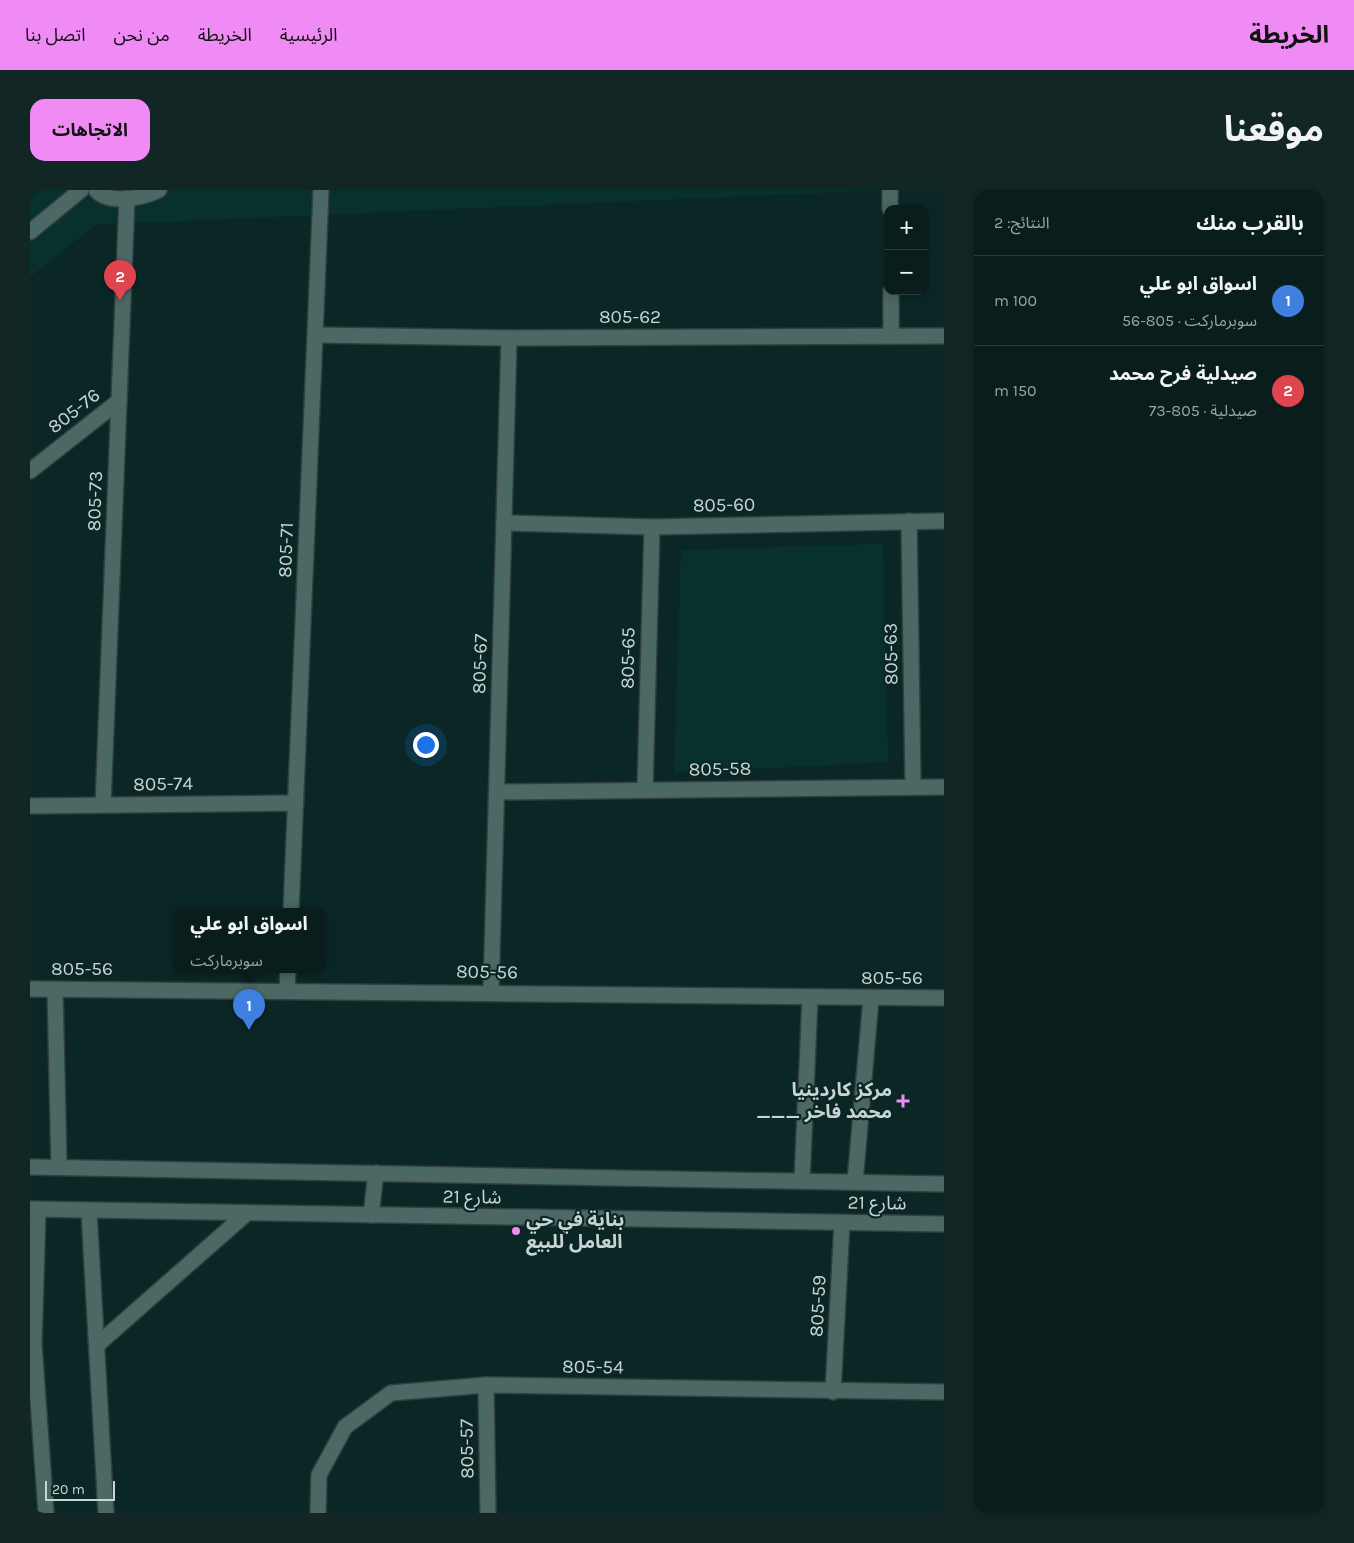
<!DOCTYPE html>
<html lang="ar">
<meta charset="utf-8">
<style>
body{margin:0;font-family:Karla,"Noto Sans Arabic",sans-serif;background:#112625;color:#f1f3f6;direction:rtl}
.controls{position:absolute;right:15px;top:15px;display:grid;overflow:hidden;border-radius:10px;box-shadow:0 2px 8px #0003}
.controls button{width:45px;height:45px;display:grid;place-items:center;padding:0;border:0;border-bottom:1px solid #293b3b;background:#081d1c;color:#f1f3f6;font:25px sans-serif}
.scale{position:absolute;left:15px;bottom:12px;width:70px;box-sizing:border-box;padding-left:5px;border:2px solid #c6d5d4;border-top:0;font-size:14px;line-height:18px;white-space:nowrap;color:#c6d5d4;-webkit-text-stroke:4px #0b2725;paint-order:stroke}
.you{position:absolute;left:395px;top:554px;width:18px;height:18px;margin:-12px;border:4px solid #fff;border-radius:50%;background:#1a73e8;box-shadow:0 0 0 8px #1a73e833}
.badge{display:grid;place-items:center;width:32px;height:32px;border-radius:50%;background:#f08bf6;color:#fff;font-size:16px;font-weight:700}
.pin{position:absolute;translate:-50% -41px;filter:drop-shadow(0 1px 2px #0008)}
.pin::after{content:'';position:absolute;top:26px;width:18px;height:15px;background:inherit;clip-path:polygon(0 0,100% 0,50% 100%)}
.popup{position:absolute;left:143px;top:718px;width:152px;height:65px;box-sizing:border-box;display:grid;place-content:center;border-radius:10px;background:#081d1c;filter:drop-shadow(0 1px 4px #0005);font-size:16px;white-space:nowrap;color:#98a2a3}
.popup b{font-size:19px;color:#f1f3f6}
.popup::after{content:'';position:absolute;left:50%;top:100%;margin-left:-10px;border:10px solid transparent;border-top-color:#081d1c}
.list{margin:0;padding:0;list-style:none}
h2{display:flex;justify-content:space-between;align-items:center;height:65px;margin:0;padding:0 20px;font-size:21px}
h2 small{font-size:16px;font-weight:400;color:#98a2a3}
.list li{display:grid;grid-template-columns:32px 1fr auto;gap:15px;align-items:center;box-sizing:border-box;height:90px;padding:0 20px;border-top:1px solid #293b3b}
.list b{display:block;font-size:19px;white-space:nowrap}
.list p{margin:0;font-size:16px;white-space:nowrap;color:#98a2a3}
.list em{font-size:16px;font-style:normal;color:#98a2a3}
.map{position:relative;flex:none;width:914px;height:1323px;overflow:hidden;direction:ltr;border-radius:15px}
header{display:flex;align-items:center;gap:30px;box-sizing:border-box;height:70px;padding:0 25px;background:#f08bf6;color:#111}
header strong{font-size:24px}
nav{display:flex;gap:28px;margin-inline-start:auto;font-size:18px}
.intro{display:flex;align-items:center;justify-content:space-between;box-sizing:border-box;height:120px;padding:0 30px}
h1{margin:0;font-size:35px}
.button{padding:12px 22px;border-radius:15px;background:#f08bf6;color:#111;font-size:18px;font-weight:700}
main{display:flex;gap:30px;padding:0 30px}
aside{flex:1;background:#081d1c;border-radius:15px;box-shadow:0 2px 8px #0003}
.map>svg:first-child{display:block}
.built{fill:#08312e}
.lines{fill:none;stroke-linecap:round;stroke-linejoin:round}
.street-casing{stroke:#303f3e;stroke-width:18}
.street{stroke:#4b6865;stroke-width:15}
.poi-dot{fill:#f08bf6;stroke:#0b2725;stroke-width:2}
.labels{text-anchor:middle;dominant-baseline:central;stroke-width:4.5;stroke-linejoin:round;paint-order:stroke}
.street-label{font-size:19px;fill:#c6d5d4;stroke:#0b2725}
.poi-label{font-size:19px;font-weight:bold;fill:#c6d5d4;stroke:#0b2725;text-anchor:end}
</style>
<header>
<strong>الخريطة</strong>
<nav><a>الرئيسية</a><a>الخريطة</a><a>من نحن</a><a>اتصل بنا</a></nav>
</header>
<div class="intro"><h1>موقعنا</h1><a class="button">الاتجاهات</a></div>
<main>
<aside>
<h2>بالقرب منك<small>النتائج: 2</small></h2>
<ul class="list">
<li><span class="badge" style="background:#3f7fe0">1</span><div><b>اسواق ابو علي</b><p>سوبرماركت · 805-56</p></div><em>100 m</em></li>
<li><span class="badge" style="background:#e0444e">2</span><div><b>صيدلية فرح محمد</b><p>صيدلية · 805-73</p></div><em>150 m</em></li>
</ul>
</aside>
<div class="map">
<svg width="914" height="1323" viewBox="0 0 914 1323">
<rect width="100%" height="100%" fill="#0b2725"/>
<g class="built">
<path d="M0,0H855L65,35L0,87Z"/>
<path d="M853,354L858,572L644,583L651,360Z"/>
</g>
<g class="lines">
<g class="street-casing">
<g id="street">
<path d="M66,0C79,15 113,8 129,0"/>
<path d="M860,0V19"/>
<path d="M0,42L51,0"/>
<path d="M861,101V145"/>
<path d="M286,145L479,148L914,146"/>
<path d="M0,281L89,211"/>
<path d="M879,331L883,596"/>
<path d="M474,333L622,337L914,331"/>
<path d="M615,600L622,337"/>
<path d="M467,602L914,597"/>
<path d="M73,615L97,8"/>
<path d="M0,616L266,613"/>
<path d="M261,721L291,0"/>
<path d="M0,799L914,808"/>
<path d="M25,799L29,977"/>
<path d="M257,800L258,779"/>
<path d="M461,802L479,148"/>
<path d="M0,977L914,994"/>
<path d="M772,991L780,808"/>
<path d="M825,992L841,808"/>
<path d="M0,1019L914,1034"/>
<path d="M8,1020L4,1154L16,1323"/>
<path d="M59,1022L76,1323"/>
<path d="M341,1025L346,983"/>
<path d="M67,1155L217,1023"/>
<path d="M456,1195L458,1323"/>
<path d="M803,1202L812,1033"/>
<path d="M288,1323L289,1285L315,1237L361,1203L456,1195L914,1202"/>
</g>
</g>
<use href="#street" class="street"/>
</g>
<g class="poi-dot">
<path d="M870.5 903.5h5v5h5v5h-5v5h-5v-5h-5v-5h5z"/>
<circle cx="486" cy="1041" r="5"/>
</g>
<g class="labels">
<g class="street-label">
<text x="600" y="127">805-62</text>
<text transform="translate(44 221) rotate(-38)">805-76</text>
<text transform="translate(65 311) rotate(-88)">805-73</text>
<text transform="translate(694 315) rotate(-1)">805-60</text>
<text transform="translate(256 360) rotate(-88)">805-71</text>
<text transform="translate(861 464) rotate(-91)">805-63</text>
<text transform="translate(598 468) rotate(-89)">805-65</text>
<text transform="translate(450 474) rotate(-88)">805-67</text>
<text transform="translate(690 579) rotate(-1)">805-58</text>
<text transform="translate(133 594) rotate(-1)">805-74</text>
<text x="52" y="779">805-56</text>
<text transform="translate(457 782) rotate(1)">805-56</text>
<text x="862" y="788">805-56</text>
<text transform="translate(442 1007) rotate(1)">شارع 21</text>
<text transform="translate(847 1013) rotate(1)">شارع 21</text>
<text transform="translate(788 1116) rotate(-87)">805-59</text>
<text transform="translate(563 1177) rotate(1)">805-54</text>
<text transform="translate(437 1259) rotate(-91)">805-57</text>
</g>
<g class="poi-label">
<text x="862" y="900">مركز كاردينيا<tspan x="862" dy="22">___ محمد فاخر</tspan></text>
<text x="496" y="1030" text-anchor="start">بناية في حي<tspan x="496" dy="22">العامل للبيع</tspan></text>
</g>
</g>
</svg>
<div class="controls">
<button>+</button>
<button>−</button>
</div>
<div class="scale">20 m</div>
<div class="you"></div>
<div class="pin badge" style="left:219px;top:840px;background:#3f7fe0">1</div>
<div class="popup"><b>اسواق ابو علي</b>سوبرماركت</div>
<div class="pin badge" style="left:90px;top:111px;background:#e0444e">2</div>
</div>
</main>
